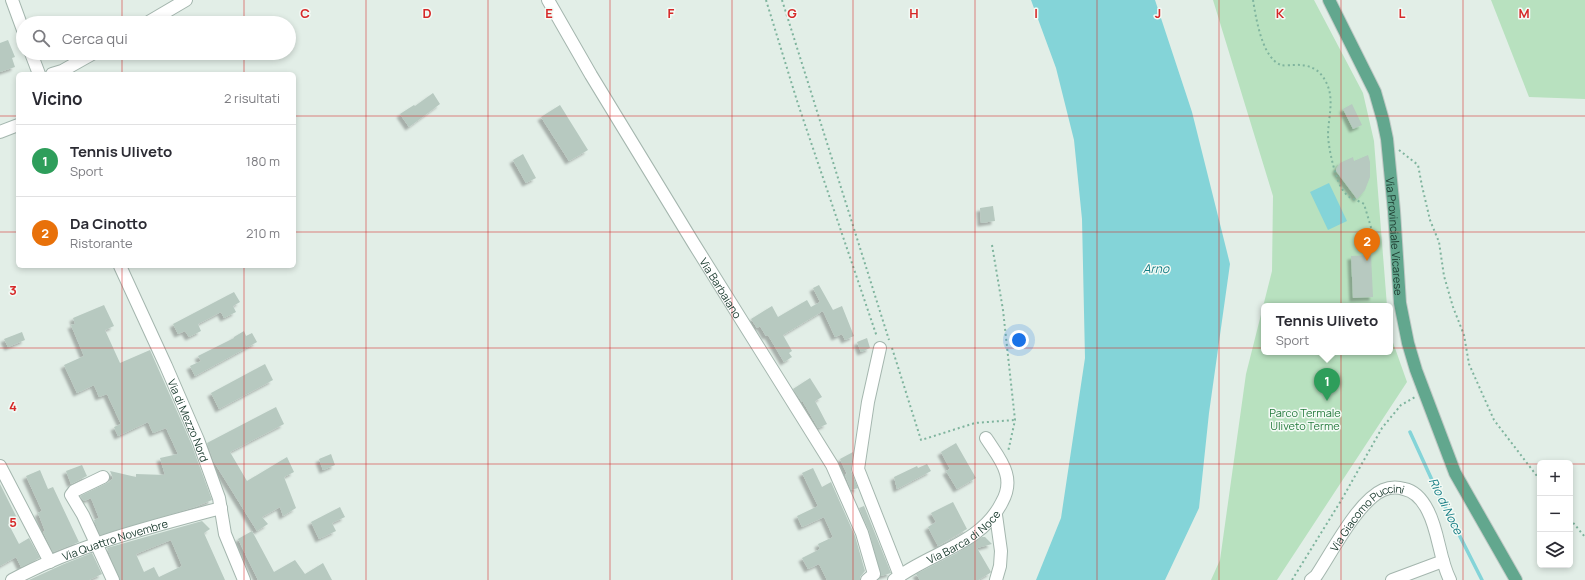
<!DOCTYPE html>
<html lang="it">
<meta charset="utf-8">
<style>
body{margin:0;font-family:Manrope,sans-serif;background:#f2f2f3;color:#2b2b33}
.controls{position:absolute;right:12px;bottom:12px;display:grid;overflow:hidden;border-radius:6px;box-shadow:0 2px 6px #0003}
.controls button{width:36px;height:36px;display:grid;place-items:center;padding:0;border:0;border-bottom:1px solid #e1e1e2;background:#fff;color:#2b2b33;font:20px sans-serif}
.you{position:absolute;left:1019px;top:340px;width:14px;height:14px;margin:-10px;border:3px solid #fff;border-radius:50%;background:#1a73e8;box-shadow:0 0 0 6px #1a73e833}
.badge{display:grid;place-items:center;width:26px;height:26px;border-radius:50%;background:#7c3aed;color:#fff;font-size:13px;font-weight:700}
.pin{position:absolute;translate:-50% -33px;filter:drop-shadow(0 1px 2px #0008)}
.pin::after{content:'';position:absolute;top:21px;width:14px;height:12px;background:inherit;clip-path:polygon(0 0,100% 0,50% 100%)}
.popup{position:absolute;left:1261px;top:303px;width:132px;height:52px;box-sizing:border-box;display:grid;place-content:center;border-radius:6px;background:#fff;filter:drop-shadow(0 1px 3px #0005);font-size:13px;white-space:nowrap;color:#7c7c81}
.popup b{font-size:15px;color:#2b2b33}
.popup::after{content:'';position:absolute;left:50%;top:100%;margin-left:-8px;border:8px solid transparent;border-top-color:#fff}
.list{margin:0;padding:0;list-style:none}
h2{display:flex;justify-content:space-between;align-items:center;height:52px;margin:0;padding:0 16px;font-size:17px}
h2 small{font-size:13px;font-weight:400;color:#7c7c81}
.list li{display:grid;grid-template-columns:26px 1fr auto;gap:12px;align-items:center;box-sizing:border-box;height:72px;padding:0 16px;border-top:1px solid #e1e1e2}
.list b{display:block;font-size:15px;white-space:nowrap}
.list p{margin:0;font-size:13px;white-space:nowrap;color:#7c7c81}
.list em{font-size:13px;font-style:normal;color:#7c7c81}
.icon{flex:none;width:22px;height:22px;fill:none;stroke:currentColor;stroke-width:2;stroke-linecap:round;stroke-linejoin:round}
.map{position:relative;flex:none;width:1585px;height:580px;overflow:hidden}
.search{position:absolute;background:#fff;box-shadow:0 2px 6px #0003;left:16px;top:16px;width:280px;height:44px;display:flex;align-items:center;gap:10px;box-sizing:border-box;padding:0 14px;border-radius:22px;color:#7c7c81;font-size:15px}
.panel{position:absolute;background:#fff;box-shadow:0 2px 6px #0003;left:16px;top:72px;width:280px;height:196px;border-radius:6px}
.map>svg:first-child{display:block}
.green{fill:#b8e1bf}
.water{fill:#84d4d8}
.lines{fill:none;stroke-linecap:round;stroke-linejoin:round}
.stream{stroke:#84d4d8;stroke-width:3.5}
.building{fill:#b7c9c0;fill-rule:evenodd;filter:url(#shadow)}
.minor-casing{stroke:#a4b6ae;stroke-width:14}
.major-casing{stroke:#c1cac6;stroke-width:14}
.path{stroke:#7fb49e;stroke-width:2;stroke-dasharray:2 3;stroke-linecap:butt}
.minor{stroke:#fff;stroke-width:12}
.major{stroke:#62a78e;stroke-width:12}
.grid{fill:none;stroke:#d62828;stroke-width:1;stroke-opacity:0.55}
.labels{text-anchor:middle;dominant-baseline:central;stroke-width:3;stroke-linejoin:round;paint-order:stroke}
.street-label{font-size:11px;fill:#204034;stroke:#f3faf5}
.park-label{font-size:11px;fill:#267b3e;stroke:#f3faf5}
.water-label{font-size:12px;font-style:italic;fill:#147c83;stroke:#f3faf5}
.grid-label{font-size:13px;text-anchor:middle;font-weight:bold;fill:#d62828;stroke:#f3faf5;stroke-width:3;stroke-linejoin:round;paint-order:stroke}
</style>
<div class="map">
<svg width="1585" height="580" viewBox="0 0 1585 580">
<defs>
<filter id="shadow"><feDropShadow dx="-3.5" dy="3.5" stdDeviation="1" flood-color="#0004"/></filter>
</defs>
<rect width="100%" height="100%" fill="#e2eee7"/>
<g class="green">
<path d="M1213,0H1314L1363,93L1374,141L1387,306H1264V352H1390V334L1407,382L1277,580H1211L1220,560L1246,374L1272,271L1273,196Z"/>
<path d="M1491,0H1585V99L1529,97Z"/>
</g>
<g class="water">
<path d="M1031,0H1155L1192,112L1230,264L1209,413L1199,508L1165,580H1036L1061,518L1085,358L1082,219L1074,140L1056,68Z"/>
<path d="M1329,183L1347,221L1328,230L1310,192Z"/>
</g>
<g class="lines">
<path class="stream" d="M1410,432L1437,491L1482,580"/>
</g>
<g class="building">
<path d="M8,40L15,57L12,58L15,67L0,72V43Z"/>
<path d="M433,93L440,104L409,127L400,114L414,105L415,106Z"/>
<path d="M1352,104L1362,125L1353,129L1343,109Z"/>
<path d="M560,105L588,150L569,161L541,117Z"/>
<path d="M523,154L536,178L526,183L513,160Z"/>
<path d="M1368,155L1370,162V177L1365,190L1357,199L1336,171V169L1340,163L1353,157L1354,161Z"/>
<path d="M993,206L995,221L981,223L980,208Z"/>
<path d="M1371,255L1373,297L1353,298L1351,256Z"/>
<path d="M819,285L833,310L842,306L854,336L845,340L842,334L835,337L823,311L783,335L792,351L789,353L792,357L784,362L768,335L766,336L760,326L757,328L751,319L772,306L778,317L807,300L811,307L820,302L813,288Z"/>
<path d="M234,292L240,302L233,306L236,312L224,318L221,312L198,324L201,331L189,337L185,331L178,334L173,324Z"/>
<path d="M104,305L114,326L105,330L120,363L150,350L191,443L212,500L195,507L100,535L94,520L99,518L91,498L84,501L80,496L109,482L113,478L110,471L136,477V474L165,475L160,458L178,454L166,428L153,433L148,422L118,436L114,427L121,424L107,394L99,397L94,385L77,393L64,365L84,356L71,325L75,324L73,318Z"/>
<path d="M244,331L246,336L252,333L257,342L195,376L190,366L201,361L198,356L234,338V337Z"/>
<path d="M22,332L25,340L8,347L4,339Z"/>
<path d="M867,338L870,348L861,352L857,342Z"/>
<path d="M265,364L273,380L219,409L211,393Z"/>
<path d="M810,378L822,397L815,401L827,424L818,428L803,402H802L793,389Z"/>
<path d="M276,407L284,424L230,452L247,481L287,457L294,472L284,477L296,508L283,516L280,507L262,517L268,524L257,531L214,462L207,443Z"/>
<path d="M956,443L976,478L957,489L946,471L950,469L941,452Z"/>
<path d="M853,452L851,471L858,488L851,490L845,475L847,474L840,459Z"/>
<path d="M331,454L335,465L323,470L319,459Z"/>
<path d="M927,464L931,471L897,489L894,477L917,466L918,468Z"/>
<path d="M82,465L87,476L71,484L66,471Z"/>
<path d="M813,468L822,487L831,482L855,536L865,571L860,577V580H827L819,564L808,569L802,558L820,549L818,544L833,537L824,517L802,527L797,516L818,506L802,473Z"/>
<path d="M40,470L48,489L53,487L79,542L53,552L43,532L45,531L38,513L42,511L26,476Z"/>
<path d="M0,484L17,518L8,523L19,544L29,538L40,558L21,567L16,557L0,566Z"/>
<path d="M953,502L967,529L938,546L928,527L936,522L931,513Z"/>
<path d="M864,506L891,573L881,576L869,531L859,508Z"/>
<path d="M340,507L345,517L332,523L336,531L319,539L311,522Z"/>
<path d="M202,521L210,529L204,533L225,580H120L107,548ZM171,540L182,566L159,577L154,567L144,572L136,554Z"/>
<path d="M252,531L274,572L295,560L305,574L323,563L332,580H258L238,539Z"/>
<path d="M982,537H985L992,544L977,548L991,572L990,573L978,580H920L916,574L957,553Z"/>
<path d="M92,553L102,574L89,580H29L64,564Z"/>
</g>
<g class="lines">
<g class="minor-casing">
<g id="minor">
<path d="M12,0L23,30"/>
<path id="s1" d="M548,0L591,75L694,244L832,465L862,533L874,574L867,580"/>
<path d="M147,23L186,0"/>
<path d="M31,53L39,74"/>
<path d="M52,74L62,71L94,53"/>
<path d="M0,132L18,125"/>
<path id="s2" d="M120,266L166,366L198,440L219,498L225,534L244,580"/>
<path d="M880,348L868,402L858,469L900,576"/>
<path d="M0,466L50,562"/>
<path d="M103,477L74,491L71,495L83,515L113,580"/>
<path d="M996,515L1001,551L1000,566L996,580"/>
<path id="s3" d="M12,580C76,545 150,527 221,508"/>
<path id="s4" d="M894,580C930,552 981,545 1002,502C1007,493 1009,483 1006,473C1003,461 993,449 986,438"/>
<path id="s5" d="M1311,580L1316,576C1332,552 1358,501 1383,490C1390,487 1398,487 1404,489C1415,491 1423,501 1428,511C1439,532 1439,558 1450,580"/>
<path d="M1392,580L1443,561"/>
</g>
</g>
<g class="major-casing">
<g id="major">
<path id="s6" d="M1329,0L1375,92L1383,120L1387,139L1394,211L1400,303L1408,343L1416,370L1455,473L1516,580"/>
</g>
</g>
<g class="path">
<path d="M766,0L798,104L877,337"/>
<path d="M782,0L889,340"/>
<path d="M1253,0C1256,18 1262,58 1281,65C1284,66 1290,65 1293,65C1308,64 1319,68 1326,82C1335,99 1328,118 1328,136C1329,149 1332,162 1336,175C1338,181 1341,189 1346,194C1350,199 1358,200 1364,204L1373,234"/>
<path d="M1399,150L1418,165L1422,186L1430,220L1439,242L1444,276L1453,307L1464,335L1469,364L1494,420L1540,480"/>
<path d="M992,245L1003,310L1015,420L1008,452"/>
<path d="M892,348L921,440L975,423L1015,420"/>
<path d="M1570,519L1585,537"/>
<path d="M1292,580L1342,499L1382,428L1401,405L1415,397"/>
</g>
<use href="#minor" class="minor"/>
<use href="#major" class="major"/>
</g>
<path class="grid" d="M122,0V23M244,0V23M366,0V580M488,0V580M610,0V580M732,0V580M853,0V580M975,0V580M1097,0V580M1219,0V580M1341,0V580M1463,0V580M122,53V74M244,53V74M0,116H18M294,116H1585M0,232H18M294,232H1585M122,266V580M244,266V580M0,348H1585M0,464H1540M1570,464H1585"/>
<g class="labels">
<g class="street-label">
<text stroke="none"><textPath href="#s6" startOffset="249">Via Provinciale Vicarese</textPath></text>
<text stroke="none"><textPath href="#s1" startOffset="336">Via Barbaiano</textPath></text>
<text stroke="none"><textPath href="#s2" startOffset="169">Via di Mezzo Nord</textPath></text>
<text stroke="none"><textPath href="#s5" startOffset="88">Via Giacomo Puccini</textPath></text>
<text stroke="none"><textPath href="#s3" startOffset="111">Via Quattro Novembre</textPath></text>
<text stroke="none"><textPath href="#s4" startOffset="82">Via Barca di Noce</textPath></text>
</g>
<g class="park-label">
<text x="1305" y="412">Parco Termale<tspan x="1305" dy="13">Uliveto Terme</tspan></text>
</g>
<g class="water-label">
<text x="1156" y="268">Arno</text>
<text transform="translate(1446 506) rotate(64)">Rio di Noce</text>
</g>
</g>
<g class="grid-label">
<text x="305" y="18">C</text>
<text x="427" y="18">D</text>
<text x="549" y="18">E</text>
<text x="671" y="18">F</text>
<text x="792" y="18">G</text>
<text x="914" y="18">H</text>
<text x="1036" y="18">I</text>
<text x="1158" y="18">J</text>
<text x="1280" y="18">K</text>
<text x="1402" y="18">L</text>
<text x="1524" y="18">M</text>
<text x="13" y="295">3</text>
<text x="13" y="411">4</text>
<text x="13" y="527">5</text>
</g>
</svg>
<div class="controls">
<button>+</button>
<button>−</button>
<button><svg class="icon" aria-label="layers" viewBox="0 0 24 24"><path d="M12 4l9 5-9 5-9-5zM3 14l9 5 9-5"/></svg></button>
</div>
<div class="you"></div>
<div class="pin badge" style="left:1327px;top:401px;background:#2e9e5b">1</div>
<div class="popup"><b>Tennis Uliveto</b>Sport</div>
<div class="pin badge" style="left:1367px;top:261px;background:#e8710a">2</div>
<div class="search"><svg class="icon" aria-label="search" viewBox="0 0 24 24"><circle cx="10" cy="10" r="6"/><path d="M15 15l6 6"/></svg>Cerca qui</div>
<section class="panel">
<h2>Vicino<small>2 risultati</small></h2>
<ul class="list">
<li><span class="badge" style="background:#2e9e5b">1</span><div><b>Tennis Uliveto</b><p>Sport</p></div><em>180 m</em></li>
<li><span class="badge" style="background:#e8710a">2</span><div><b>Da Cinotto</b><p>Ristorante</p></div><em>210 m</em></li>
</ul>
</section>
</div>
